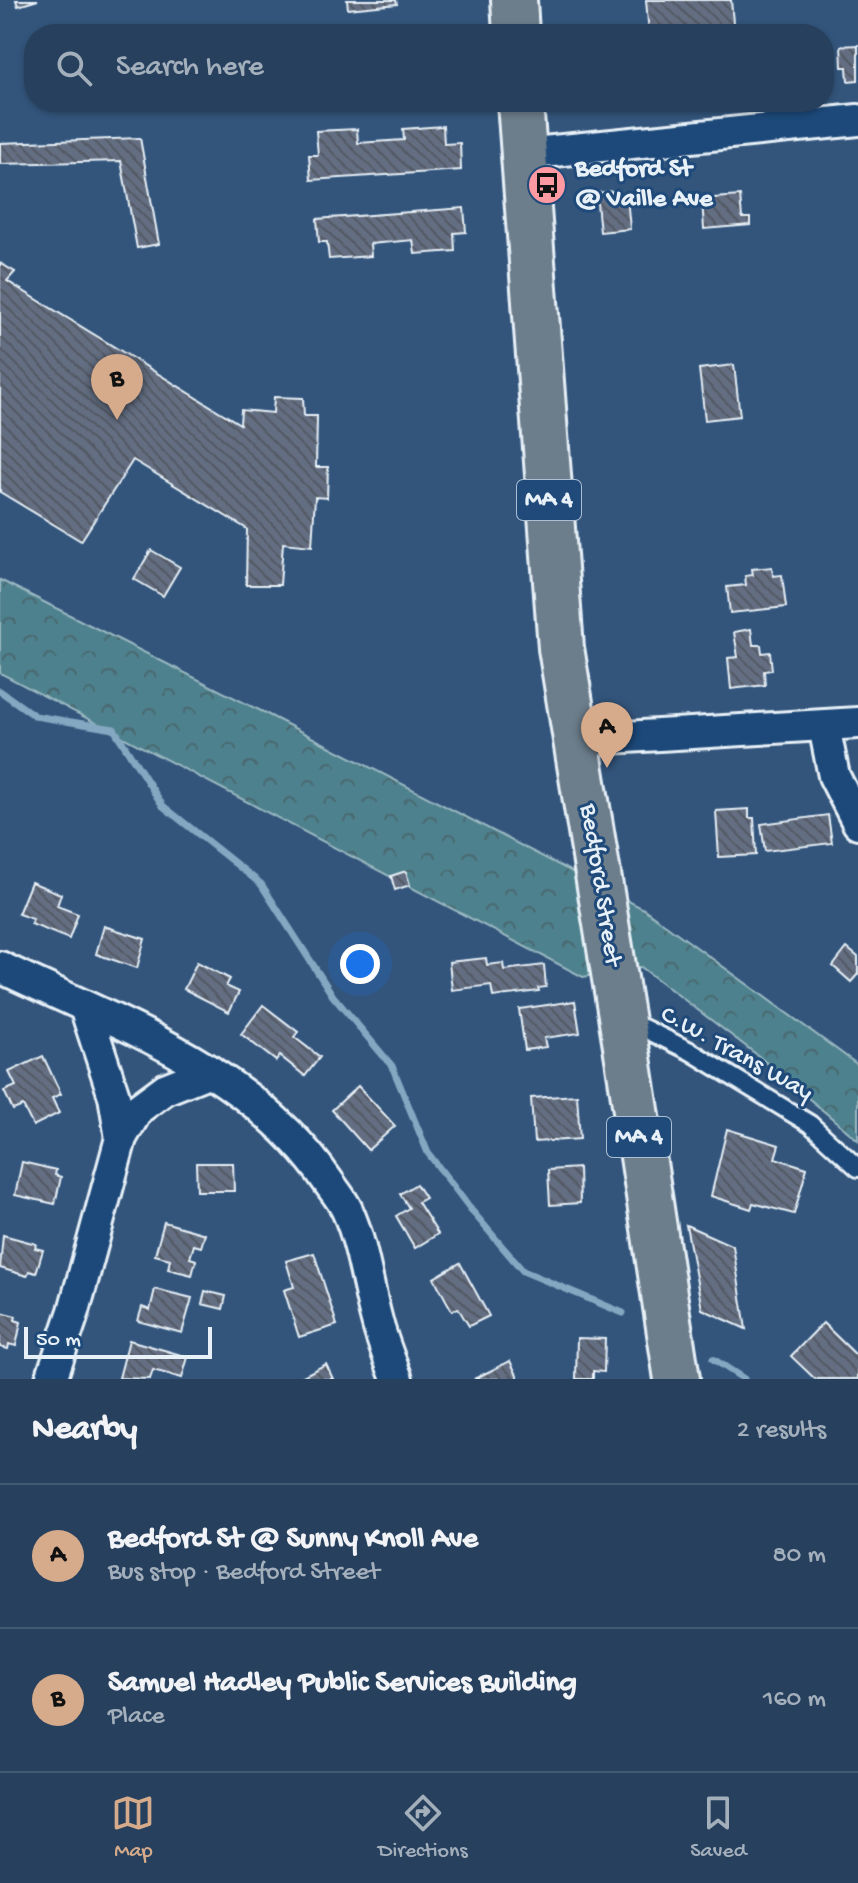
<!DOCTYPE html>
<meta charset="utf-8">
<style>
body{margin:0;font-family:"Gochi Hand",sans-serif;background:#324b66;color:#f1f3f6}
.scale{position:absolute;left:24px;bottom:20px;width:188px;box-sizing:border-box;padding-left:8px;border:4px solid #e8f1f8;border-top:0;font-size:22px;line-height:28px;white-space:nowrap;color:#e8f1f8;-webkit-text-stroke:6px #1f4a7a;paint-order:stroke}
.you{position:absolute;left:360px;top:964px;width:28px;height:28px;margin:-20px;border:6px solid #fff;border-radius:50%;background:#1a73e8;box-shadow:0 0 0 12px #1a73e833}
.badge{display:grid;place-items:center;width:52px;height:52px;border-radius:50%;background:#d6ab8b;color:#111;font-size:26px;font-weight:700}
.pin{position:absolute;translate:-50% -66px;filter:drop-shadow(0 2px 4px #0008)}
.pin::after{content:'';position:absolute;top:42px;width:28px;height:24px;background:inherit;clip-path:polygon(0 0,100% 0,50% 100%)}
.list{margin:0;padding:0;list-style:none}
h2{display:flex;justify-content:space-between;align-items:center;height:104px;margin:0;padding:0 32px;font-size:34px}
h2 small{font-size:26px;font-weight:400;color:#a4afbc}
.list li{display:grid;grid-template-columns:52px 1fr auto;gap:24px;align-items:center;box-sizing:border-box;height:144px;padding:0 32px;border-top:2px solid #425972}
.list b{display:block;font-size:30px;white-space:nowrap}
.list p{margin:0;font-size:26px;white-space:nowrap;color:#a4afbc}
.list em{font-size:26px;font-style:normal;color:#a4afbc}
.icon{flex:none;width:44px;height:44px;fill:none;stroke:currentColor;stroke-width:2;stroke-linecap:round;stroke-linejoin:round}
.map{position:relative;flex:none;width:858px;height:1379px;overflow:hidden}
.search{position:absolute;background:#26405d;box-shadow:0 2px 6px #0004;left:24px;right:24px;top:24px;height:88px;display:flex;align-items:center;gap:20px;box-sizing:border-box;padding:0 28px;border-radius:32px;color:#a4afbc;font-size:30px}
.sheet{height:392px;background:#26405d}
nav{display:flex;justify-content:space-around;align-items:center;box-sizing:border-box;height:112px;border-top:2px solid #425972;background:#26405d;font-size:22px;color:#a4afbc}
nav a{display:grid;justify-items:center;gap:4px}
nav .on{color:#d6ab8b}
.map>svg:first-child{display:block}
.park{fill:url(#park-crowns);stroke:#9bb9c2;stroke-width:2}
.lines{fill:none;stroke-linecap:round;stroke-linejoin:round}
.stream{stroke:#84a8c1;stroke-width:7}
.building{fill:url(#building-back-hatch);stroke:#e8f1f8;stroke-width:2}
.service-casing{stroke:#e8f1f8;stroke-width:22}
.minor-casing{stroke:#e8f1f8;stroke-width:36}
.primary-casing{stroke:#e8f1f8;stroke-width:50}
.service{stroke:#1f4a7a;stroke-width:16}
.minor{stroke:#1f4a7a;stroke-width:30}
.primary{stroke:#6c7d8b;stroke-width:44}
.labels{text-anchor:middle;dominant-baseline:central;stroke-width:6;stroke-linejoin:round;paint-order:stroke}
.shield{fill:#1f4a7a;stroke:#acbfd2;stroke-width:2}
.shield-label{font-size:24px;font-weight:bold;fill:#e8f1f8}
.poi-label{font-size:26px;font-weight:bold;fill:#e8f1f8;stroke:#1f4a7a;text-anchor:start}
.street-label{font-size:26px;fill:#e8f1f8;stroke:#1f4a7a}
</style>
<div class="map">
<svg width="858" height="1379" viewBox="0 0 858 1379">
<defs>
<pattern id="park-crowns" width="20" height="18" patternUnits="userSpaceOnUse" patternTransform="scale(2)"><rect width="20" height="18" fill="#4e818d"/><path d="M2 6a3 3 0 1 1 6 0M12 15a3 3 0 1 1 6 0" fill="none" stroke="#4a676f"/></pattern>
<pattern id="building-back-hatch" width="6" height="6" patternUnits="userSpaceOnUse" patternTransform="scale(2)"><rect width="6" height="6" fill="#636e82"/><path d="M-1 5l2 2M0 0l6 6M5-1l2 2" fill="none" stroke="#535963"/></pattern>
</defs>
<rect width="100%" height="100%" fill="#33557c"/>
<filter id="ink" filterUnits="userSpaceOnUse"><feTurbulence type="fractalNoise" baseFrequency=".0125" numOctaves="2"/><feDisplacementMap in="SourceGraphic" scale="16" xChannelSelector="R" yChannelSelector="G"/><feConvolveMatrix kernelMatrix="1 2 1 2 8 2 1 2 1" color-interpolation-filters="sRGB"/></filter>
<g filter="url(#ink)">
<path class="park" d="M0,580L265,713L644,909L858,1065V1140L756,1054L641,967L583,977L0,673Z"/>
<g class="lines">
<g class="stream">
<path d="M0,691L35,716L114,729L163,806L261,884L333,996L392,1066L428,1153L472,1211L523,1271L623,1313"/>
<path d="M713,1359L744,1379"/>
</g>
</g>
<g class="building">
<path d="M16,0H38L18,6Z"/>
<path d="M347,0H396L397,4L348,9Z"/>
<path d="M646,0H731L734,34H649Z"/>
<path d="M392,26L393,34H333L332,30Z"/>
<path d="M824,45H828L831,71L824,72Z"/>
<path d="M858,45V80L848,81L847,67H842L841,46Z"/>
<path d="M443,126L444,144L460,143L461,170L311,180L309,155H318L316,131L357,129L358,143L404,140L403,129Z"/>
<path d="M140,138L159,244L137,248L121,161L0,164V143Z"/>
<path d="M612,191L613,198L627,197L630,229L600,232L596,193Z"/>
<path d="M740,196L742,218H750V225L704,229L702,199Z"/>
<path d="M464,208L466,232L454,233L455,251L415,254L413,240L370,244L371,256L329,259L327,242H319L317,219Z"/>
<path d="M0,263L15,272L7,281L240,424L241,410L273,413L274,397L303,398L304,416H317L316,467H328L327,498L315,497L312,546L283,543L280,585H246L247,529L133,460L81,541L0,492Z"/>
<path d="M734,365L740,416L705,420L699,369Z"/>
<path d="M151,550L180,567L163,596L134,579Z"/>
<path d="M772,567L773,576L782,575L786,607L730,613L727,587L746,585L745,576L753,575L752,569Z"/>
<path d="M751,629L753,645H761L762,653L770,652L772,670L764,671L765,685L731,689L728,658L738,657L734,632Z"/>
<path d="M749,809V818H754L756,855L719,857L716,811Z"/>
<path d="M828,815L832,843L765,851L761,824Z"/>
<path d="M406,871L410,885L395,890L391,876Z"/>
<path d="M31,882L61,894L57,906L78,914L69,939L31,924L33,919L18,914Z"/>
<path d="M104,926L145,939L137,968L96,954Z"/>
<path d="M847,948L858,957V974L851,982L833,966Z"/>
<path d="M486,958L487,965L503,963L504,970L544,965L546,987L538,988L539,991L493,997L491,985L452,990L449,962Z"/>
<path d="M197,962L230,979L226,986L239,992L229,1012L184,989Z"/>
<path d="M575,1001L580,1033L544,1038L546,1047L525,1050L519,1009Z"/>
<path d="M263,1005L298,1032L294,1037L320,1057L305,1076L280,1056L276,1061L241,1034Z"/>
<path d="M43,1056L61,1094L52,1098L59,1113L33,1126L23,1106L13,1110L4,1091L16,1086L9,1072Z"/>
<path d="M358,1086L395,1126L368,1150L332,1110Z"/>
<path d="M577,1095L580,1139L534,1142L531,1098Z"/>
<path d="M727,1129L779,1145L775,1158L807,1168L794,1214L753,1203L751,1209L711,1196Z"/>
<path d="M22,1162L56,1170L55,1175L61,1177L55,1204L15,1195Z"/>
<path d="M196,1163H233L234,1191H197Z"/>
<path d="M579,1168L580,1203L550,1205L548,1170Z"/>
<path d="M416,1184L425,1198L418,1202L438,1234L415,1248L396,1216L409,1208L400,1194Z"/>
<path d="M164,1222L205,1234L201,1247L194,1245L190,1258L196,1260L192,1275L168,1269L170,1259L155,1255Z"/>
<path d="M686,1225L733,1246L746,1329L702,1309Z"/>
<path d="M3,1235L36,1244L35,1248L43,1250L36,1273L29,1271L27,1276L0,1268Z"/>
<path d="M314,1253L337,1325L299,1337L284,1290L294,1287L286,1261Z"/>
<path d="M460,1263L489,1316L469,1326L458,1308L452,1311L434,1278Z"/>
<path d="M155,1289L192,1298L182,1333L138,1321L142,1307L150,1310Z"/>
<path d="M205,1291L226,1296L223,1309L202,1304Z"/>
<path d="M0,1312L16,1316L15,1320L21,1322L16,1346L9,1344L8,1349L0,1347Z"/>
<path d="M823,1323L858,1357V1379H815L791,1356Z"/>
<path d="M577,1338L605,1339L604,1372L593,1371V1379H576Z"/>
<path d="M129,1340L188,1357L182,1378L153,1370L150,1379L119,1378Z"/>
<path d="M510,1361L519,1379H474Z"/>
<path d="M326,1364L333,1379H302L301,1377Z"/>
</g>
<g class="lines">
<g class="service-casing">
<path id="service" d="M627,1024L643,1028L690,1051L810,1124L858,1168"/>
</g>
<g class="minor-casing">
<g id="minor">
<path d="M524,154L858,120"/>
<path d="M824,726L834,776L858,823"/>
<path d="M576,740L858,723"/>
<path d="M0,967C117,1023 251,1069 327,1180C333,1189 342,1199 347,1210C363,1245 367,1285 377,1321C382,1341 390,1360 397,1379"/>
<path d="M85,1007L114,1096L121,1138"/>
<path d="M51,1379L74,1311L121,1138L138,1109L165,1089L210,1071"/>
</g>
</g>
<g class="primary-casing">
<g id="primary">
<path d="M514,0L516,34"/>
<path d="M520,102L561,648L628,1058L677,1379"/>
</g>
</g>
<use href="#service" class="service"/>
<use href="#minor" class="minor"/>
<use href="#primary" class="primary"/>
</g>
</g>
<defs>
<g id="bus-disc" transform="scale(2)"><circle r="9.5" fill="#ff9aa2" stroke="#1f4a7a"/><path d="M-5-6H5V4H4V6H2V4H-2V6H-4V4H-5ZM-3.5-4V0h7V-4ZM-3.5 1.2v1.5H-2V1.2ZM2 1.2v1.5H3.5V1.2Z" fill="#111"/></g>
</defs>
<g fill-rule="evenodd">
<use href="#bus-disc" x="547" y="185"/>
</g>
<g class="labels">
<g class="shield">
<rect x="517" y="480" width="64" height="40" rx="6"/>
<rect x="607" y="1117" width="64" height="40" rx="6"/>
</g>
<g class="shield-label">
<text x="549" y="500">MA 4</text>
<text x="639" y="1137">MA 4</text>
</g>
<g class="poi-label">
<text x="575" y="170">Bedford St<tspan x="575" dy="30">@ Vaille Ave</tspan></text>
</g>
<g class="street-label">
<text transform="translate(599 885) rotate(81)">Bedford Street</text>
<text transform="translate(736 1055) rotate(29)">C.W. Trans Way</text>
</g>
</g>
</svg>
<div class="scale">50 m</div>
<div class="you"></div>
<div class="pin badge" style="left:607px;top:768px">A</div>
<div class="pin badge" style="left:117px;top:420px">B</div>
<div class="search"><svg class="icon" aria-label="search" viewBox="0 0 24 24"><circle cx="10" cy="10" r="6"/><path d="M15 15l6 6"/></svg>Search here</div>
</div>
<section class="sheet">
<h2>Nearby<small>2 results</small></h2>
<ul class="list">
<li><span class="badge">A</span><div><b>Bedford St @ Sunny Knoll Ave</b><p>Bus stop · Bedford Street</p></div><em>80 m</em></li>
<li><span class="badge">B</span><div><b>Samuel Hadley Public Services Building</b><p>Place</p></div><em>160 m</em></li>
</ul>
</section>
<nav>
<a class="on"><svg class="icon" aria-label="map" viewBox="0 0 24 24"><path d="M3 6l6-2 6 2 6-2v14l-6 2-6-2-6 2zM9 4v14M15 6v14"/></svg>Map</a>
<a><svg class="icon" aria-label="directions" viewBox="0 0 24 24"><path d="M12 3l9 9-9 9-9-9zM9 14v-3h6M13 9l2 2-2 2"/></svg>Directions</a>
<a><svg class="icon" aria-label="saved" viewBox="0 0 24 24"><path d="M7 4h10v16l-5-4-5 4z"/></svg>Saved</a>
</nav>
